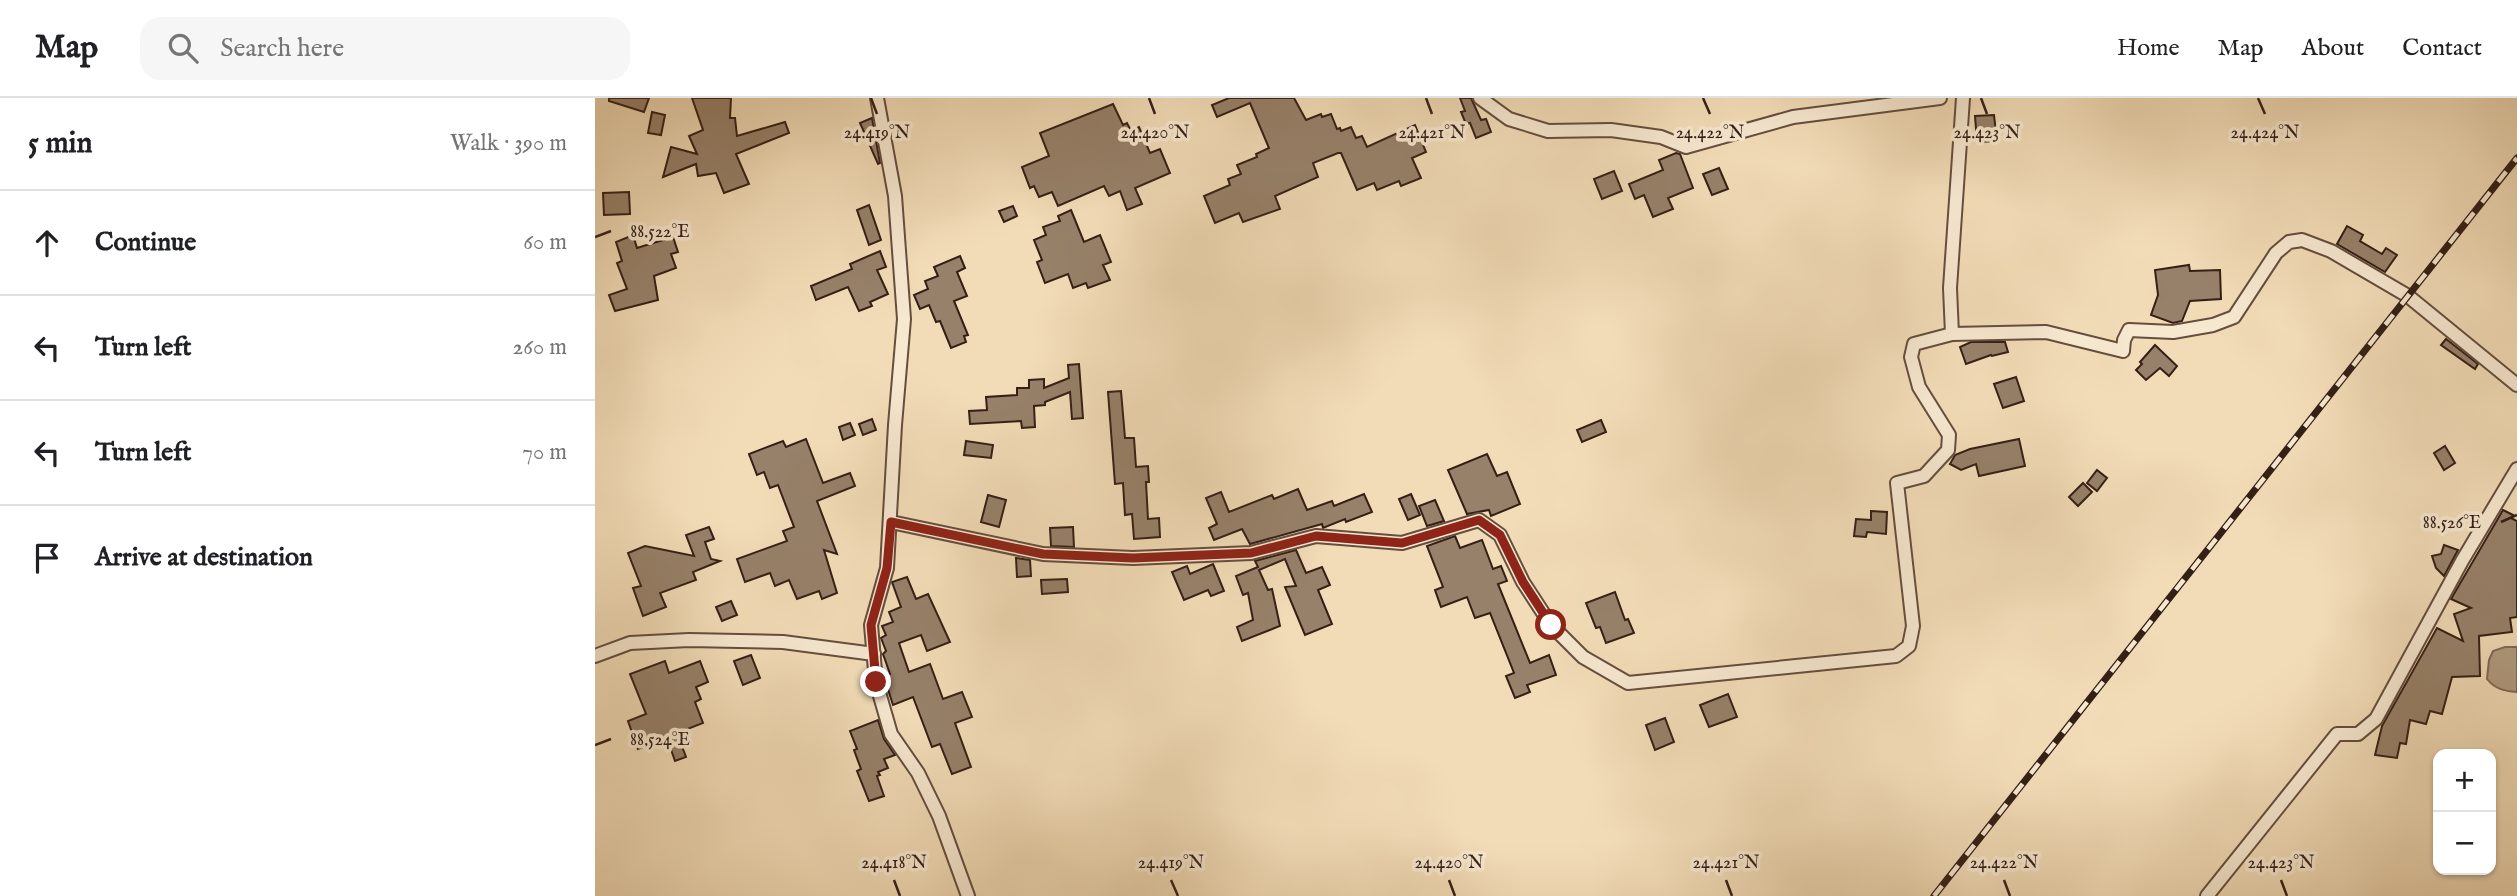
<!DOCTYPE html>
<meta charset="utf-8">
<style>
body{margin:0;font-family:"IM FELL English",serif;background:#f6f6f6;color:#202124}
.controls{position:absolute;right:21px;bottom:21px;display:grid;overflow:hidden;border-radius:14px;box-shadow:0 2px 5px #0004}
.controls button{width:63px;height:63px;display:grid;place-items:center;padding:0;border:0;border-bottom:2px solid #e0e0e0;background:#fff;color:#202124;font:35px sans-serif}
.stop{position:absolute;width:21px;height:21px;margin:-16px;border:5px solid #8f2418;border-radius:50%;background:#fff}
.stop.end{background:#8f2418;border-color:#fff;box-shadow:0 2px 7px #0008}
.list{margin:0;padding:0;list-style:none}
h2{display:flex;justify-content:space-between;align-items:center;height:91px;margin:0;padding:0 28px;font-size:30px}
h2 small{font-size:23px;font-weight:400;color:#757577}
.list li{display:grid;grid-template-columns:46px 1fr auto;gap:21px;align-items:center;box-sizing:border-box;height:105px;padding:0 28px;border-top:2px solid #e0e0e0}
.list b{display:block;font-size:26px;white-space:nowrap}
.list em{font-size:23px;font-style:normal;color:#757577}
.icon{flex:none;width:38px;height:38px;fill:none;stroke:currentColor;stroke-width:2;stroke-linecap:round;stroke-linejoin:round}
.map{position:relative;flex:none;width:1922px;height:798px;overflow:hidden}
header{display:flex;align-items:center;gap:42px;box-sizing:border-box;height:98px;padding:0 35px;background:#fff;border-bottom:2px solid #e0e0e0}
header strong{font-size:33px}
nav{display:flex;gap:38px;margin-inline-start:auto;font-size:24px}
.search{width:490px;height:63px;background:#f6f6f6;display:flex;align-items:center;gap:18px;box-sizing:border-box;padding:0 24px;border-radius:21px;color:#757577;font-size:26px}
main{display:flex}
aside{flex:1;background:#fff}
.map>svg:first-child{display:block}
.water{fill:#b19c80;stroke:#7f6a56;stroke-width:2}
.building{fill:#97816a;stroke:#341f16;stroke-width:2}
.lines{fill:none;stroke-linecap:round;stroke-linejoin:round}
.minor-casing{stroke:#644e3e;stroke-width:16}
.minor{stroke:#f7e8d0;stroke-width:12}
.rail-casing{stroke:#341f16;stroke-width:7}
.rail{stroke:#f7e8d0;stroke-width:4.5;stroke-dasharray:13;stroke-linecap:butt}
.route{stroke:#8f2418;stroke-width:9}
.ticks{fill:none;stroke:#341f16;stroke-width:2.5}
.ticks-label{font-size:18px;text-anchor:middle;fill:#341f16;stroke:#f7e8d0;stroke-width:7;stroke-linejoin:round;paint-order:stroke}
</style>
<header>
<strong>Map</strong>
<div class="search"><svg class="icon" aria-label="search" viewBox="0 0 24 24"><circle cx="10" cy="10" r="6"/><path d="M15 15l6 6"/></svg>Search here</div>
<nav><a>Home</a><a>Map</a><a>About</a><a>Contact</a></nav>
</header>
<main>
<aside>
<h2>5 min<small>Walk · 390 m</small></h2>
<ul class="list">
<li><svg class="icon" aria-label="ahead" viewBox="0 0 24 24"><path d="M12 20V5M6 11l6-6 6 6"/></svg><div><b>Continue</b></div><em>60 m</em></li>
<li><svg class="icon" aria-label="left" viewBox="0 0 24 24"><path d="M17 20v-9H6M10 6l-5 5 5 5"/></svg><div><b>Turn left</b></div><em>260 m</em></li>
<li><svg class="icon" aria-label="left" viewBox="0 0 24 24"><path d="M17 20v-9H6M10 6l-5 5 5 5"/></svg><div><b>Turn left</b></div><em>70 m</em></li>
<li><svg class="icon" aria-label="arrive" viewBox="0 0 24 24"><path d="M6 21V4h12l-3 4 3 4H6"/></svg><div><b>Arrive at destination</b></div></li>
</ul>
</aside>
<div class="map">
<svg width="1922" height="798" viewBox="0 0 1922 798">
<rect width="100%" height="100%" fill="#f2dcb7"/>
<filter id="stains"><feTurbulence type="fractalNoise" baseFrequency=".00286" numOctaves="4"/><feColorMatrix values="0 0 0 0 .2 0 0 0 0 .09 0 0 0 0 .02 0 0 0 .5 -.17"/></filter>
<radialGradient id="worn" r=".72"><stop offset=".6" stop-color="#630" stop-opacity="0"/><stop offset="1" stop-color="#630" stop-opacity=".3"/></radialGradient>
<path class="water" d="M1910,549H1922V594C1909,593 1900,591 1892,581L1894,562L1898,553Z"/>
<g class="building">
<path d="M14,0H54L49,14L14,3Z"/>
<path d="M97,0H136L135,20H140L142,38L190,24L194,35L141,56L154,86L129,95L121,75L103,78L101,66L68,79L76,49L102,56L94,38L108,32Z"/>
<path d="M634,0H699L711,22L726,16L727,19L736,16L742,31L745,30L746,33L756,29L761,40L767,38L772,49L820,27L831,54L817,60L826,80L806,88L804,83L782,92L779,85L762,92L746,55H743L718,65L723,79L680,98L685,111L648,124L644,115L620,125L609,98L635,87L633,81L646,76L642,67L662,59L661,56L674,50L655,5L622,19L617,7Z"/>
<path d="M865,0H876L886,22L891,21L896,34L881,40L875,25L871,26L866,14L870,13Z"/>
<path d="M518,6L528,27L532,25L536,33L544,29L555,55L565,51L575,75L540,90L547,106L532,112L525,93L514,98L509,88L463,108L457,94L444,99L439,88L435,90L427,69L454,58L445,35Z"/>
<path d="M57,14L70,17L66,37L53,35Z"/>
<path d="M1399,17L1402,43L1382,44L1380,18Z"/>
<path d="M277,20L285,65L283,66L265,25Z"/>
<path d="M1081,55L1085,56L1098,90L1073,100L1078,111L1058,119L1049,97L1040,101L1034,86L1068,72L1064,62Z"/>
<path d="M1124,70L1133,91L1117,97L1108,76Z"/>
<path d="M1019,73L1027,93L1007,101L999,81Z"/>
<path d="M34,94L35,116L9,117L8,95Z"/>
<path d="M274,107L286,142L274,147L262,112Z"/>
<path d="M418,108L422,118L409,124L404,113Z"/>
<path d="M476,112L489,144L505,137L516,164L508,167L515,182L493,190L491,185L478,190L473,176L450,185L442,164L447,162L439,142L451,137L448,129L465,123L463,118Z"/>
<path d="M1752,128L1768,137L1765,143L1787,156L1791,150L1802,157L1790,174L1742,146Z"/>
<path d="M38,137L42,150L78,139L83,154L76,156L81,170L59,178L63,202L20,213L14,197L32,191L22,165L27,163L21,144Z"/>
<path d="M285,153L291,169L282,172L293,196L275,204L277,208L264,213L253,189L221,202L216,188L257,171L255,166Z"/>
<path d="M365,158L370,170L362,174L372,198L359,203L373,237L369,238L371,244L356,250L345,223L341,224L334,207L325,211L319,197L333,191L330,183L343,178L339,169Z"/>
<path d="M1594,167L1595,173L1625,172L1626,201L1595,203L1587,223L1578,225L1556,217L1563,197L1560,172Z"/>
<path d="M1851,241L1883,266L1880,271L1846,247Z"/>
<path d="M1376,244H1410L1413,254L1397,258L1396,257L1371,266L1365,249Z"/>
<path d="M1560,247L1582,268L1574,278L1565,270L1551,282L1541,272L1547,266L1545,264Z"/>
<path d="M484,266L488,320L477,321L475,294L450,304V307L439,308L440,329L427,330L426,323L375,326L374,313L392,312L391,299L422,297V290H434V282L449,281V290L474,280L473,267Z"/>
<path d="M1421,279L1429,303L1408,310L1399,286Z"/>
<path d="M526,293L530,340H539L541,369L553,368L554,384H551L553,421L564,420L565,439L539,441L537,416L530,417L528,385L520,386L513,294Z"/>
<path d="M277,321L281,332L268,337L264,326Z"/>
<path d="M1006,322L1011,334L987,344L982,332Z"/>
<path d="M255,325L260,337L248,342L244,329Z"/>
<path d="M211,341L228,385L255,375L260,388L222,403L242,456L229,452L242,495L227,501L224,493L202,501L194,482L180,488L175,475L150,484L142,461L192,443L188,433L199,429L183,387L175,390L169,374L162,377L154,356L188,343L191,349Z"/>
<path d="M1424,341L1430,368L1384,378L1381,366L1366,372L1355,366L1360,357L1375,351Z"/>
<path d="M371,343L398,347L396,360L369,357Z"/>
<path d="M1850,348L1860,365L1849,372L1839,355Z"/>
<path d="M892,356L902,378L912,374L925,406L896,418L894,412L872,416L853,372Z"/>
<path d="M1502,372L1512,380L1502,393L1492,385Z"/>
<path d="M1488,385L1497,394L1483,408L1474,399Z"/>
<path d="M703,391L712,412L737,403L739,408L769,396L777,414L751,424L750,421L728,430L727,426L655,446L647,431L619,442L614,430L622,426L611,400L626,394L634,414L677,397L679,401Z"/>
<path d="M816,396L825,417L813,422L804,401Z"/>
<path d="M393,397L411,402L404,429L386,424Z"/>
<path d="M840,402L849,423L832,428L824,408Z"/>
<path d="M1908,412L1918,417L1916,420L1922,423V519L1915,520L1917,534L1884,538L1885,578L1857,579L1847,616L1835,613L1831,626L1815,622L1811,646L1805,645L1802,660L1780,657L1787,628L1842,530L1868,543L1859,516L1876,510L1856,501Z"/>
<path d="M1276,413L1292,414L1291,436L1272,434L1271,439L1259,438L1261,421L1276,422Z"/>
<path d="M114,429L119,441L110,444L116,461L125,463L98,474L101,482L65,495L71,509L48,518L38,490L46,488L33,455L50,448L99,458L91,437Z"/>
<path d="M478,429L479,449L456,448L455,430Z"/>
<path d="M860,438L865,450L887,442L898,471L906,468L912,483L903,486L935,565L954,557L961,577L932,587L935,594L920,600L911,578L919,575L895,515L880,520L872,499L846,509L840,492L848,489L832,448Z"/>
<path d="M1849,447L1863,452L1849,478L1841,470L1837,458L1846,456Z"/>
<path d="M701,452L711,475L727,469L735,487L723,492L737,526L710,537L690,489L701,488L690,461L664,472L673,492L677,491L685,528L647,543L642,529L658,522L653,495L648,497L641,478L663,469L660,463Z"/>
<path d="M421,460L435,462L436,478L422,479Z"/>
<path d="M618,466L629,493L616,498L613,492L589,502L577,474L592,468L595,476Z"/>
<path d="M312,479L321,501L333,496L355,544L332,553L326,537L304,545L314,574L335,566L348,601L367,594L377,619L360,625L376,669L357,676L345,646L337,649L318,599L298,607L290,582L289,579L295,576L288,556L291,553L286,540L291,537L287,528L298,524L294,514L306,509L297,484Z"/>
<path d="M472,481L473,494L447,496L446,482Z"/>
<path d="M1020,494L1030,522L1033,521L1039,535L1011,545L1005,529L1001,530L991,505Z"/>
<path d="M136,503L142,517L127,523L121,509Z"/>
<path d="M156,557L165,580L148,587L139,563Z"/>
<path d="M70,563L74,575L105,563L113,584L101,589L106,601L100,604L108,625L82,635L91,659L80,663L72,640L43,651L33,623L51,616L35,576Z"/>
<path d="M1133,596L1142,619L1114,629L1105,607Z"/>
<path d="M1070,620L1079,644L1060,652L1051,627Z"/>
<path d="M283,622L289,641L300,657L289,661L293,670L283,674L285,677L282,678L289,698L274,703L262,673L266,671L259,652L262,651L255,633Z"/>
</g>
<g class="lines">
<g class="minor-casing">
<g id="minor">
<path d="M282,0L300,98L309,221L300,327L292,470L276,527L281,584L296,636L323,675L344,718L373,798"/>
<path d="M885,0L914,21L953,33L1016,32L1066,39L1091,49L1198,19L1345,0"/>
<path d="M1357,236L1451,234L1528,253L1529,242L1534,232L1578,234L1618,227L1639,219L1681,155L1694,144L1707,142L1736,153L1813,198L1922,287"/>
<path d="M296,424L448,456L538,460L656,455L721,438L807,445L884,422L905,437L928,484L956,527L988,559L1033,585L1301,558L1314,548L1318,528L1302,385L1329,378L1353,352L1354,337L1324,289L1316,259L1319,246L1357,236L1355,190L1368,0"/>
<path d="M0,558L35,545L94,542L188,544L279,556"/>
<path d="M1612,798L1742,636H1763L1781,621L1867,463L1922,371"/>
</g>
</g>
<use href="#minor" class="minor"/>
<g class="rail-casing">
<path id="rail" d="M1339,798L1922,60"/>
</g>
<use href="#rail" class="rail"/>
</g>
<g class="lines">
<path class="route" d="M281,584L276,527L292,470L296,424L448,456L538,460L656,455L721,438L807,445L884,422L905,437L928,484L956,527"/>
</g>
<path class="ticks" d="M276,0L282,16M554,0L560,16M831,0L837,16M1108,0L1115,16M1386,0L1392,16M1663,0L1670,16M0,139L16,133M1906,424L1922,417M0,647L16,641M299,782L305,798M576,782L583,798M854,782L860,798M1131,782L1137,798M1409,782L1415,798M1686,782L1692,798"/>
<g class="ticks-label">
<text x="1670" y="40">24.424°N</text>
<text x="282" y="40">24.419°N</text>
<text x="560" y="40">24.420°N</text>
<text x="837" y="40">24.421°N</text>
<text x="1115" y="40">24.422°N</text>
<text x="1392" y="40">24.423°N</text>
<text x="65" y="139">88.522°E</text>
<text x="1857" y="430">88.526°E</text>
<text x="65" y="647">88.524°E</text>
<text x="299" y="770">24.418°N</text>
<text x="576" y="770">24.419°N</text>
<text x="854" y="770">24.420°N</text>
<text x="1131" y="770">24.421°N</text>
<text x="1409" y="770">24.422°N</text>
<text x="1686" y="770">24.423°N</text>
</g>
<rect width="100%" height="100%" filter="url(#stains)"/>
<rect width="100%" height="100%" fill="url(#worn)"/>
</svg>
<div class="controls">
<button>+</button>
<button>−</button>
</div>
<div class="stop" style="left:956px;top:527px"></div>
<div class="stop end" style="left:281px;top:584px"></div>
</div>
</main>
